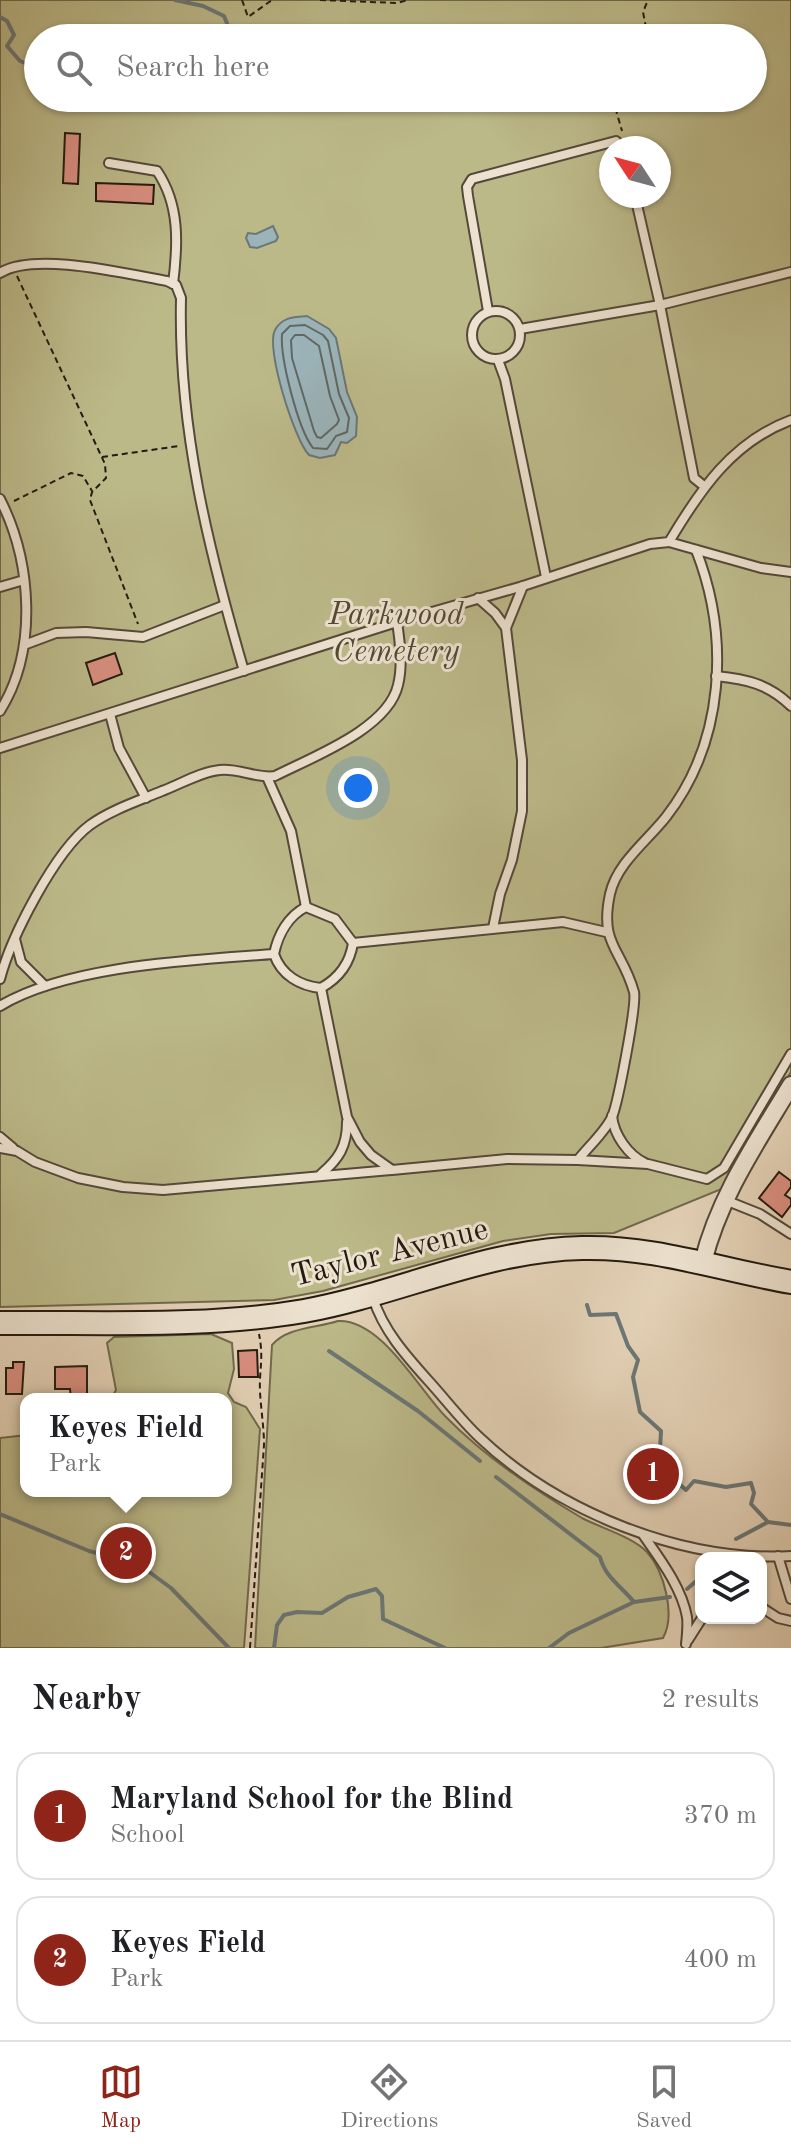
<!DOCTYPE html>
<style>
body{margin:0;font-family:"Old Standard TT",serif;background:#f2f2f2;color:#202124}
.controls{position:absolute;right:24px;bottom:24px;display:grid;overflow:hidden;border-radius:16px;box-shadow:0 2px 6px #0004}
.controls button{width:72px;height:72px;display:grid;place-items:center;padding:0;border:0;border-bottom:2px solid #e0e0e0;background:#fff;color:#202124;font:40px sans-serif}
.compass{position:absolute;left:599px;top:136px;width:72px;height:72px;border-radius:50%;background:#fff;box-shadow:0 2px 6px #0004;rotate:306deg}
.you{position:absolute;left:358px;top:788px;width:28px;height:28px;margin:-20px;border:6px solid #fff;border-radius:50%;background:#1a73e8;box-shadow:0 0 0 12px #1a73e833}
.badge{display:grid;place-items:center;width:52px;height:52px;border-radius:50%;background:#8f2418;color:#fff;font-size:26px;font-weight:700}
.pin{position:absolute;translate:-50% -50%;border:4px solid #fff;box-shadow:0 2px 8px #0006}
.popup{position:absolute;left:20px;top:1393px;width:212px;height:104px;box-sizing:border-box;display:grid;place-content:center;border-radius:16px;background:#fff;filter:drop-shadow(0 2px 6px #0005);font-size:26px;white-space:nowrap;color:#757577}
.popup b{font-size:30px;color:#202124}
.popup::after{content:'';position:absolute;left:50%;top:100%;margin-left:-16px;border:16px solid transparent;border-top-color:#fff}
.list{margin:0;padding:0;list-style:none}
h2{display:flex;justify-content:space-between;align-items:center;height:104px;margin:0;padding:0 32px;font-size:34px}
h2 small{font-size:26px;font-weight:400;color:#757577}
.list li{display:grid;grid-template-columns:52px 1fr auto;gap:24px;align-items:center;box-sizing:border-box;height:128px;margin:0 16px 16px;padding:0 16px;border:2px solid #e0e0e0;border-radius:24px}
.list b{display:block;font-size:30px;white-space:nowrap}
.list p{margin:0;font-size:26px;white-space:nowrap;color:#757577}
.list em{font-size:26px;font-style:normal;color:#757577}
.icon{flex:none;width:44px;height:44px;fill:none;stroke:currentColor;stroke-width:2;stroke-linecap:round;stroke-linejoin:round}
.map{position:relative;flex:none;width:791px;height:1648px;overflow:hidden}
.search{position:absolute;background:#fff;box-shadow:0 2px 6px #0004;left:24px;right:24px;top:24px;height:88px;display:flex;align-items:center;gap:20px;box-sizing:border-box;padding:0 28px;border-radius:44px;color:#757577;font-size:30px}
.sheet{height:392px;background:#fff}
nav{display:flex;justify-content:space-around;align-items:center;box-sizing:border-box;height:112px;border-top:2px solid #e0e0e0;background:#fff;font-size:22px;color:#757577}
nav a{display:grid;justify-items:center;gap:4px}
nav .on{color:#8f2418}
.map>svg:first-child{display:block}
.green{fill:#bcb989;stroke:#706a4c;stroke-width:2;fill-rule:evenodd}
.water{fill:#9bb4ba;stroke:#6b7776;stroke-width:2}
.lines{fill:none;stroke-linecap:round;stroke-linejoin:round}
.shore{stroke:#606865;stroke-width:2}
.stream{stroke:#6b7776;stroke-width:4}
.building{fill:#da8f80;stroke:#241b10;stroke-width:2}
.lane-casing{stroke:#54493a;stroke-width:12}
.street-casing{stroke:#54493a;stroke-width:20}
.secondary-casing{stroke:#241b10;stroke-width:26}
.path{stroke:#241b10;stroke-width:2;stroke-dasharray:6 4;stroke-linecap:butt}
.lane{stroke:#ede2d0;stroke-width:8}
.street{stroke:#ede2d0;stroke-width:16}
.secondary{stroke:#ede2d0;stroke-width:22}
.labels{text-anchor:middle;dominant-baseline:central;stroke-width:6;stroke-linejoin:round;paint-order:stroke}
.park-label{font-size:32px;font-style:italic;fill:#524a34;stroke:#ede2d0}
.street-label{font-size:32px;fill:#241b10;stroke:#ede2d0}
</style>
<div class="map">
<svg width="791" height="1648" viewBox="0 0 791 1648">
<rect width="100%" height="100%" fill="#e4d2b7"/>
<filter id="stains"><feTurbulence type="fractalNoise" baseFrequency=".0025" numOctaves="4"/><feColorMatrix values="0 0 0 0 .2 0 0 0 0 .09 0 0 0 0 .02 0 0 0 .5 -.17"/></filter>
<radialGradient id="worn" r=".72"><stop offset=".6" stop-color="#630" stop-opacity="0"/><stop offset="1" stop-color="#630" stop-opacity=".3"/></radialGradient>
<g class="green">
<path d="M0,0H791V1072L724,1188L614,1233L551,1234L503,1241L323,1291L274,1300L0,1307ZM38,38H753V98H38ZM611,148H659V196H611Z"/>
<path d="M338,1321C381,1319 418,1388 445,1416C485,1457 533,1489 582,1518C601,1528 633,1537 647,1552C664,1571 676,1615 663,1638L601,1648H255L272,1345C287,1327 317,1328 338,1321Z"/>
<path d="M211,1334L232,1343L234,1369L228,1393L234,1402L246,1407L260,1429L244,1648H0V1438L26,1435V1491H226V1399H111L116,1390L107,1343L114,1337Z"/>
</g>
<g class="water">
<path d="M273,226L278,237L276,241L257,248L250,247L246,238L248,233L256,234Z"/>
<path d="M307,316L329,329L336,338L347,392L357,417L356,436L347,443L341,442L335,455L320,458L309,455C295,441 265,348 275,330C282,317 294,317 307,316Z"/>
</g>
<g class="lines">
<g class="shore">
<path d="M305,325L323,335L328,341L339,394L349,418L347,432L336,436L327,449L313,448C298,429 280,358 282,334L290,326Z"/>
<path d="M295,335H304L319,346L330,396L339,420L337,424L321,438L317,437L314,431L292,358L291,340Z"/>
</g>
<g class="stream">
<path d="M175,0L203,6L224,16L233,38"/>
<path d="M0,17L7,21L14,35L7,46L20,61L38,68"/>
<path d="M587,1305L590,1315L616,1314L628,1346L638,1360L633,1377L640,1412L661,1431L660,1449L672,1457L678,1483L686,1490L694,1481L726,1487L751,1483L754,1493L751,1504L768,1522"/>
<path d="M329,1351L418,1411L480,1461"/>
<path d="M496,1477L600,1557C605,1577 621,1586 634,1602"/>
<path d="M0,1514L89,1551L137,1563L171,1588L229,1648"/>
<path d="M736,1539L768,1522L791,1525"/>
<path d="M687,1589L701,1577"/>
<path d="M274,1648L277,1625L284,1615L297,1612L322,1613L348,1597L376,1589L382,1596L383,1619L445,1648"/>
<path d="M549,1648L569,1633L634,1602L670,1597"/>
</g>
</g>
<g class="building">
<path d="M65,133L80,134L78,184L63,183Z"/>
<path d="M96,183L154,185L153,204L96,201Z"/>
<path d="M115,653L122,674L93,685L86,663Z"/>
<path d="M779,1172L791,1181V1187L785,1195L791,1199V1205L782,1217L759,1198Z"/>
<path d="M257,1350L258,1377H239L238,1351Z"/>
<path d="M13,1362H24L22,1394H6V1368H13Z"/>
<path d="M87,1366V1399H71L70,1389H55V1367Z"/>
</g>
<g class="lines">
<g class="lane-casing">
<g id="lane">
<path d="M109,163L157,171C180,205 178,244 173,284"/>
<path d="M635,196L660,305L694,478L704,486"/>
<path d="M0,273C34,251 127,274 167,281L176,285L181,298C178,427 208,548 244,671"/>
<circle cx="496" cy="335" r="24"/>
<path d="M488,311L468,196L467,187L472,179L616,141L623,148"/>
<path d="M520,329L660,305L791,272"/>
<path d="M498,360L505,379L546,577"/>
<path d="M0,499C32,562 38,651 0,711"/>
<path d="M669,542L761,568L791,572"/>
<path d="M0,587L24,580"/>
<path d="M478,598L495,613L506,628"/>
<path d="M24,645L56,633L86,632L143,637L225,605"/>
<path d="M716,676C746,679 769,684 791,706"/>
<path d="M110,714L119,748L146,798"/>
<path d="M0,748L397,622"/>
<path d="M267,777L291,831L306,907"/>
<path d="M493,928L500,894L512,860L522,811V760L506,628L523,586"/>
<path d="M15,939L21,962L45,986"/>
<path d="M353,943L563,922L606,932"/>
<path d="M0,979C11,937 55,851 90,825C111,810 138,801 162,791C181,784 200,772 220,770C239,768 257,779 275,776C312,757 388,729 398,685C403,665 400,642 397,622L523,586L650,544L669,542C700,490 732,442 791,420"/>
<path d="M321,988C300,986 281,975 274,954C278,935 288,916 306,907L335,919L353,943C350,963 339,978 321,988L347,1117L360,1142L371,1155L392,1170L507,1159L578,1160C588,1147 605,1132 612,1117C618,1103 637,1004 634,992C622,949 599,945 610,894C617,863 647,841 666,817C725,741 730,637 696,550"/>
<path d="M0,1006C68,965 195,960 274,954"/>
<path d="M612,1116C614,1135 628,1155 645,1163"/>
<path d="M0,1137L13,1148"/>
<path d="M0,1148L17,1151L35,1162L78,1178L123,1187L163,1190L391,1170"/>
<path d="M578,1160L648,1164L707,1179L724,1168L791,1054"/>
<path d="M321,1174C339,1159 347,1146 347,1122"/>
<path d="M725,1200L760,1214L791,1234"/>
<path d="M373,1298C384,1333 410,1360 434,1387C449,1404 463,1422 479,1437C558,1512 682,1562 791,1556"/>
<path d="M644,1536C660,1559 682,1588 687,1617C688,1625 687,1635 686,1644"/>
<path d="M778,1556L791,1599"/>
<path d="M761,1607L778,1618L791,1621"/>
<path d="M688,1640L702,1618"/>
</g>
</g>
<g class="street-casing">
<path id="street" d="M703,1262C719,1197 757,1142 791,1085"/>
</g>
<g class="secondary-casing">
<path id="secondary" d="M0,1323C100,1322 205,1328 304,1311C398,1294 485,1250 582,1248C654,1246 721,1270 791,1282"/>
</g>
<g class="path">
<path d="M242,0L248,17L272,0"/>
<path d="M320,0L397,3L408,0"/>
<path d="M648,38L643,12L648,0"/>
<path d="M617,98L616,110L622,131"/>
<path d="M17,276L105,464L106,478L92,492L90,500L138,624"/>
<path d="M102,457L179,446"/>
<path d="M14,501L71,473L83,476L92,491"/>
<path d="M250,1648L264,1445C264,1427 261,1410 260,1392C259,1369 264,1359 259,1334"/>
</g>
<use href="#lane" class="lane"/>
<use href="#street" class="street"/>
<use href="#secondary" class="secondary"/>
</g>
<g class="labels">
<g class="park-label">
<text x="396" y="616">Parkwood<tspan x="396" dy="37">Cemetery</tspan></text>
</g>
<g class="street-label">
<text transform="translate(390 1254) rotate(-14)">Taylor Avenue</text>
</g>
</g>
<rect width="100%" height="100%" filter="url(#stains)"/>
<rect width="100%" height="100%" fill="url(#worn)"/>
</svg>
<div class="controls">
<button><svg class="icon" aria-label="layers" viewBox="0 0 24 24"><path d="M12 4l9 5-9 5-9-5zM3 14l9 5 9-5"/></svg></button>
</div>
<svg class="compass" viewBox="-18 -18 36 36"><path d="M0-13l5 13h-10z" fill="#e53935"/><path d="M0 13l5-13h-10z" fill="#757577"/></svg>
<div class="you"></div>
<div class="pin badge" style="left:653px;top:1474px">1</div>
<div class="pin badge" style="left:126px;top:1553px">2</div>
<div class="popup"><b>Keyes Field</b>Park</div>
<div class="search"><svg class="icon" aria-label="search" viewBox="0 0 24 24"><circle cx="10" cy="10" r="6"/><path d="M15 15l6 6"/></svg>Search here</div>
</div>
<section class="sheet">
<h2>Nearby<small>2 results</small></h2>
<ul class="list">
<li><span class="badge">1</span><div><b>Maryland School for the Blind</b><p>School</p></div><em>370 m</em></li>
<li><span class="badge">2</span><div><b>Keyes Field</b><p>Park</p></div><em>400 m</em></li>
</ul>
</section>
<nav>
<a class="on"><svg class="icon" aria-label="map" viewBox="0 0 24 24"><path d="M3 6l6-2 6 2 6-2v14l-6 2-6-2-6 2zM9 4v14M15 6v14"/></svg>Map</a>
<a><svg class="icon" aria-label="directions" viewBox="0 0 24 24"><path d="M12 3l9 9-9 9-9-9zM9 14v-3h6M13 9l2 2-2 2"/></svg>Directions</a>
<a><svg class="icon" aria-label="saved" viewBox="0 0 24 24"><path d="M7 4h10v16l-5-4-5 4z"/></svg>Saved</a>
</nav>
